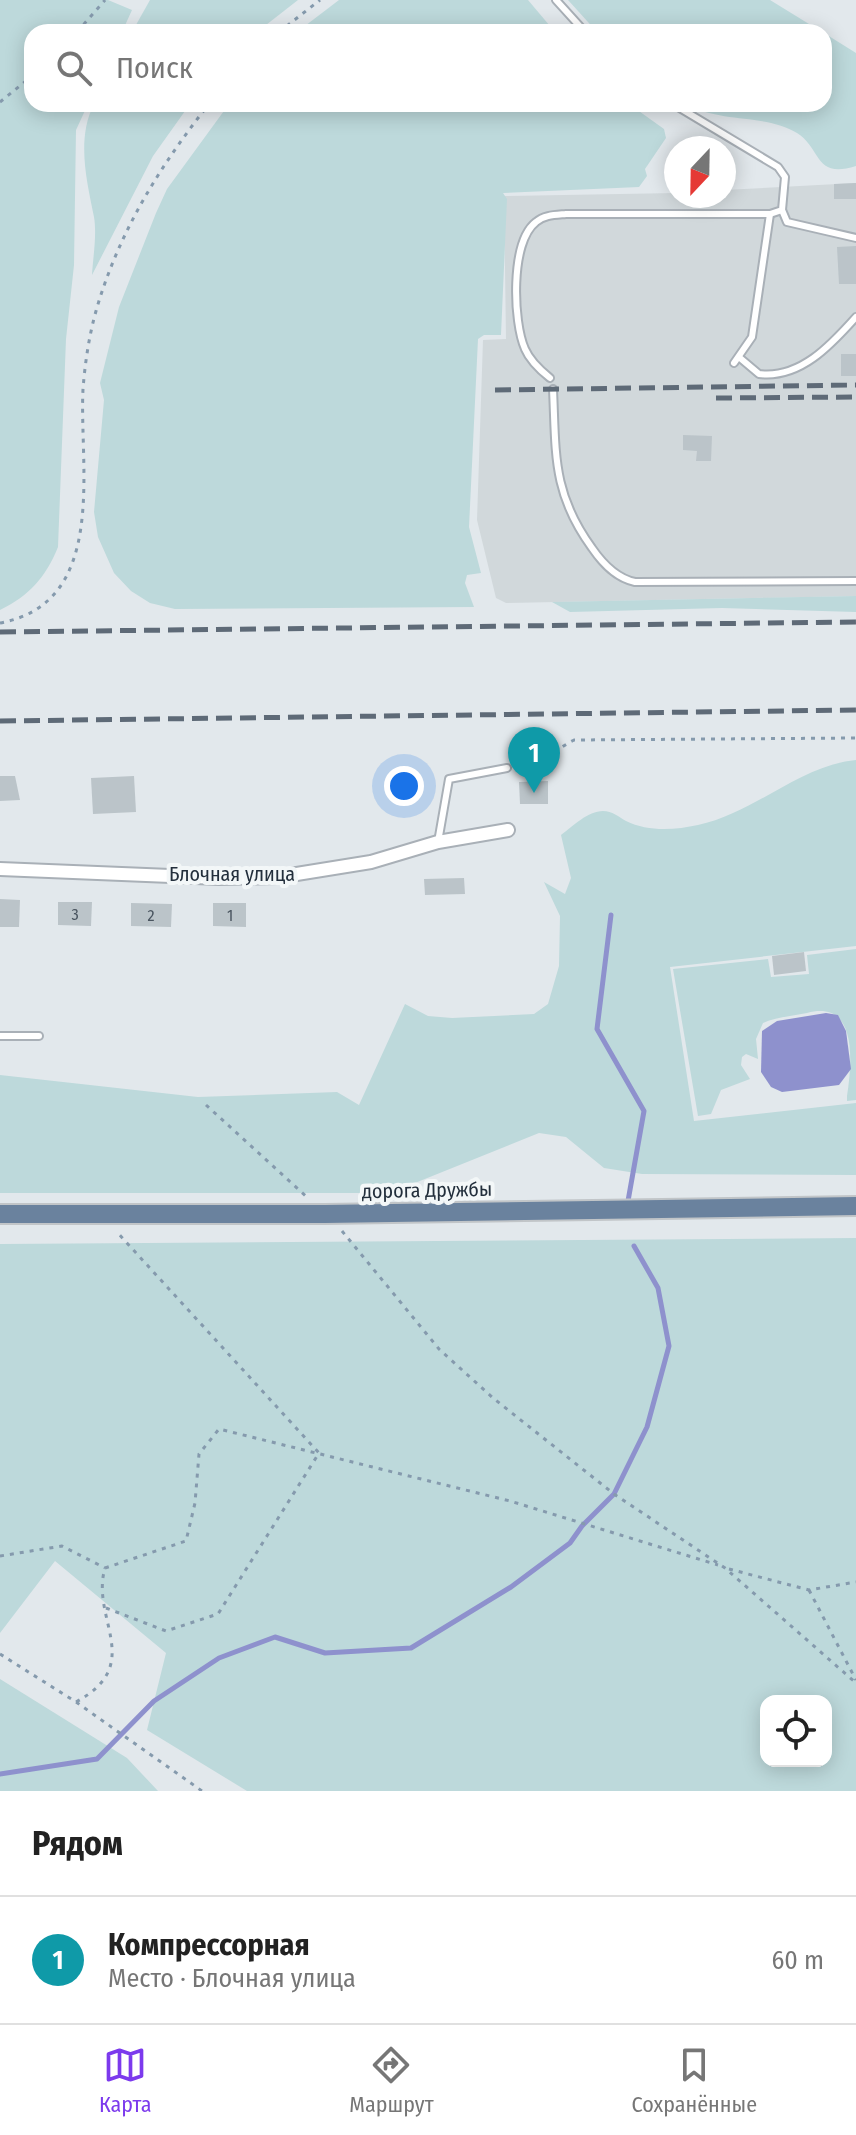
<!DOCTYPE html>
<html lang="ru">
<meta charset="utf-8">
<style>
body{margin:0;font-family:"Fira Sans Condensed",sans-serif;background:#f2f2f2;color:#222}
.controls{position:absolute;right:24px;bottom:24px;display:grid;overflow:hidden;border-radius:16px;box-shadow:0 4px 20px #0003}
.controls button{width:72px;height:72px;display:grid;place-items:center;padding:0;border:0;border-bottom:2px solid #e0e0e0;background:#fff;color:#222;font:40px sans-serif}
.compass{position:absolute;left:664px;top:136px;width:72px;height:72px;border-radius:50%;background:#fff;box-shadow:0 4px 20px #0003;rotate:202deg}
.you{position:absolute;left:404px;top:786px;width:28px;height:28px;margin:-20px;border:6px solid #fff;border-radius:50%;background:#1a73e8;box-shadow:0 0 0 12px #1a73e833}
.badge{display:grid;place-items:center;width:52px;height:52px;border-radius:50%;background:#7c3aed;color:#fff;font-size:26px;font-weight:700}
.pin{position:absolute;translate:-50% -66px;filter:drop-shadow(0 2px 4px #0008)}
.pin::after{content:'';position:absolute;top:42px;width:28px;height:24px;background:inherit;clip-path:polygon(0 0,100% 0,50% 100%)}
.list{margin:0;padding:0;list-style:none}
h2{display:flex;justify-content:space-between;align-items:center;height:104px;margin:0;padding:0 32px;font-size:34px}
h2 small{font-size:26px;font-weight:400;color:#767676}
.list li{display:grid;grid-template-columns:52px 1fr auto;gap:24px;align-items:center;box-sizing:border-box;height:128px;padding:0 32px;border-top:2px solid #e0e0e0}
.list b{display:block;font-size:30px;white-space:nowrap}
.list p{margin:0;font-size:26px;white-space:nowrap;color:#767676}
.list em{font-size:26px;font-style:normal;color:#767676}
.icon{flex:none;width:44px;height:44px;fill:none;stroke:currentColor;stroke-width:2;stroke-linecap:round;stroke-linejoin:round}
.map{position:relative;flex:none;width:856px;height:1791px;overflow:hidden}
.search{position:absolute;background:#fff;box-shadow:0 4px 20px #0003;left:24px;right:24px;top:24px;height:88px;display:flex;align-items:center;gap:20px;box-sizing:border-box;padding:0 28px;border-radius:24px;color:#767676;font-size:30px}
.sheet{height:232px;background:#fff}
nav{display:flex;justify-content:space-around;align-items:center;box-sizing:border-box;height:112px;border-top:2px solid #e0e0e0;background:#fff;font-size:22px;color:#767676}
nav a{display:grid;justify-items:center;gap:4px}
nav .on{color:#7c3aed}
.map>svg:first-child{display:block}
.built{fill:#d1d8db}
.green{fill:#bdd9db;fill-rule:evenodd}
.water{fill:#8e91cd}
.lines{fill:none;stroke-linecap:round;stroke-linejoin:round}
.stream{stroke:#8e91cd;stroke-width:5}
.building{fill:#bbc4c9}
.service-casing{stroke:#a9b0b7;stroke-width:10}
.minor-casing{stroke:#a9b0b7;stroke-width:16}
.primary-casing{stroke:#c1c5c8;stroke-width:22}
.path{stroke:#859aad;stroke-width:3;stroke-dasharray:4 6;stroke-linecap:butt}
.service{stroke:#fff;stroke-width:6}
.minor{stroke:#fff;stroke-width:12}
.primary{stroke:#6a829e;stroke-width:18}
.rail{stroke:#5e6a77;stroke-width:5;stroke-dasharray:16 8;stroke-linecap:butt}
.labels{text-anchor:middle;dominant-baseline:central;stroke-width:8;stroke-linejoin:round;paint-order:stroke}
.number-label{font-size:16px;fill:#49545f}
.street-label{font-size:20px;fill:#232f3c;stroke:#f3f7f8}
</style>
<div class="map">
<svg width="856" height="1791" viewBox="0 0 856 1791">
<rect width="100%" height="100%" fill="#e2e8ec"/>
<path class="built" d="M856,183V596L506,603L496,598L477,520L483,340L506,339L504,196L676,193V196H724V190Z"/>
<g class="green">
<path d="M0,0H108L132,10L122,32H32V104H88L76,130L74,265L66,339L58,547C46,577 29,596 0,610Z"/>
<path d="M150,0H298L257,32H132Z"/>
<path d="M339,0H528L555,32H297Z"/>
<path d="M568,0H770L822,32H597Z"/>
<path d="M824,33L856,53V166C814,179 822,149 797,133C764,113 721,124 687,104H824Z"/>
<path d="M94,104H190L153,156L92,275C93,257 97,235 94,217C87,182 76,139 94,104Z"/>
<path d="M229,104H629L664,129L666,138L645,169L647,176L639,187L503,193L507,199L501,335H484L478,339L469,527L481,573L467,575L465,583L474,607L175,609L150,603L131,591L114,573L98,537L94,512L104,400L100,383L119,307L156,213L167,189Z"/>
<path d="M856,596V612L722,608L570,612L552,602Z"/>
<path d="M856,760V946L670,967L694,1121L856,1103V1175L642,1174L604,1168L566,1137L539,1133L400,1189L370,1193H0V1075L198,1097L337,1092L359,1105L405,1004L428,1016L452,1018L534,1014L548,1004L559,966L560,916L544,882L565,894L571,878L561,835C573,826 588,811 603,811C612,811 619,817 626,821C648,832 675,830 698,825C755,813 800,765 856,760Z"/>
<path d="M856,949V1100L847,1101V1096C853,1057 856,1000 807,1013C792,1016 776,1017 763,1023L756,1039L758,1059L746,1054L742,1057L741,1065L750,1079L721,1090L711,1114L698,1116L673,969L768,959L771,977L809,974L807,955Z"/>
<path d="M856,1238V1791H247L147,1730L166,1653L55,1561L0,1633V1244ZM766,1701H826V1761H766Z"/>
<path d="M0,1679L127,1758L158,1791H0Z"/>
</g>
<path class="water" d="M826,1013L838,1015L846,1031L851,1069L839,1085L782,1092L771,1087L761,1072L762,1031L777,1021Z"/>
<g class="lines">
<g class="stream">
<path d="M611,915L597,1029L644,1111L628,1201"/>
<path d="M0,1774L97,1759L154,1701L219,1658L275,1637L325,1653L411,1648L511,1587L570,1543L582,1526L614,1494L647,1427L669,1346L658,1288L634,1246"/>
</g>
</g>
<g class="building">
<path d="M856,183V199H834V184Z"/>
<path d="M856,246V284H839L837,247Z"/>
<rect x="841" y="354" width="15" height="22"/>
<path d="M683,435L712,436L711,461H696L697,451L683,450Z"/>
<path d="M0,776H15L20,800L0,801Z"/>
<path d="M134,776L136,812L93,814L91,778Z"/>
<path d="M548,781V804H520L519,782Z"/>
<path d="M464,878L465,894L425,895L424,879Z"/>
<path d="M0,899L20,900L19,927H0Z"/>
<path d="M58,902H92L91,926L58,925Z"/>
<path d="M131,903L172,904L171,927L131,926Z"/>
<path d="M213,903H246V927L213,926Z"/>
<path d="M804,952L806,971L774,975L772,956Z"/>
</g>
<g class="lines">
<g class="service-casing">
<g id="service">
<path d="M556,0L585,32"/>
<path d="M782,210L787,222L856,238"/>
<path d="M740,358L759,374C800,379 831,345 856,317"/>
<path d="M734,363L752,337L770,214"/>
<path d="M550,378C540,370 530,361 525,349C513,322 510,242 536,222C544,215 555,215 566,214H770L782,210L785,177L778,167L673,104"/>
<path d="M553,389C556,454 552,493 592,548C603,564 616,578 635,582L856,581"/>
<path d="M438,842L449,779L507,768"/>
<path d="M0,1036H39"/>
</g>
</g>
<g class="minor-casing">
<path id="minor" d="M0,869L219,878L278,877L371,862L438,842L508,830"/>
</g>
<g class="primary-casing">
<path id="primary" d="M0,1214H325L856,1206"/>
</g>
<g class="path">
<path d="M77,32L105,0"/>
<path d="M279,32L320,0"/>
<path d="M0,102L32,76"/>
<path d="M0,623C109,603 79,467 83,389C85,363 89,336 96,311C118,234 159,167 209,104"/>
<path d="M518,767C542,766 554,750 574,740L856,738"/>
<path d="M206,1105L308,1198"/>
<path d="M342,1231L439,1349L493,1398L614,1494L725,1568L856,1683"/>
<path d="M0,1556L62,1546L105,1568"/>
<path d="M105,1568L186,1541L195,1503L199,1454L219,1429L510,1501L718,1565"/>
<path d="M729,1569L809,1590L856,1582"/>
<path d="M809,1590L856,1680"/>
<path d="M106,1608L166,1631L218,1614L319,1453L116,1231"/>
<path d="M0,1654L76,1702L202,1791"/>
<path d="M76,1702C146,1664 90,1619 105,1568"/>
</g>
<use href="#service" class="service"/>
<use href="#minor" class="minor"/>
<use href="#primary" class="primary"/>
<g class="rail">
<path d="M495,390L856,385"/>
<path d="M716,398L856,397"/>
<path d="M0,632L856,622"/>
<path d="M0,721L856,710"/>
</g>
</g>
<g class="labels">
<g class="number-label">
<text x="75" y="914">3</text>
<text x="151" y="915">2</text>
<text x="230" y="915">1</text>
</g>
<g class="street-label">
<text x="232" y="874">Блочная улица</text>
<text transform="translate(427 1190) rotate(-1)">дорога Дружбы</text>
</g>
</g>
</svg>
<div class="controls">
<button><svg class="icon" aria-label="locate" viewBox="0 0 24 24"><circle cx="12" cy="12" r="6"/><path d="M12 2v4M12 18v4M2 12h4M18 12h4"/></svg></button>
</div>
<svg class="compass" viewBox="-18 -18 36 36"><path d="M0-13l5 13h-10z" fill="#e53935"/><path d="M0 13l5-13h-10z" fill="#767676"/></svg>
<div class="you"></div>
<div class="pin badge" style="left:534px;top:793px;background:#0f9aa8">1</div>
<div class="search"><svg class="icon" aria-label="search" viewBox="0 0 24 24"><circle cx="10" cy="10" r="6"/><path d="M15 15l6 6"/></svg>Поиск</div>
</div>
<section class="sheet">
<h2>Рядом<small></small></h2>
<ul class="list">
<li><span class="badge" style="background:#0f9aa8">1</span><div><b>Компрессорная</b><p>Место · Блочная улица</p></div><em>60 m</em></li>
</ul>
</section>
<nav>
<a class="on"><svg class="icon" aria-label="map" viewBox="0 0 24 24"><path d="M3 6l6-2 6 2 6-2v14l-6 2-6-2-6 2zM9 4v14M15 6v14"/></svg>Карта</a>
<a><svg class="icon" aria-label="directions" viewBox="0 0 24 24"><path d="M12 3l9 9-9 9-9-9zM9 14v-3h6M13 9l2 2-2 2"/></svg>Маршрут</a>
<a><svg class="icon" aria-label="saved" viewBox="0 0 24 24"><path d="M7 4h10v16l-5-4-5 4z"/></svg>Сохранённые</a>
</nav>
